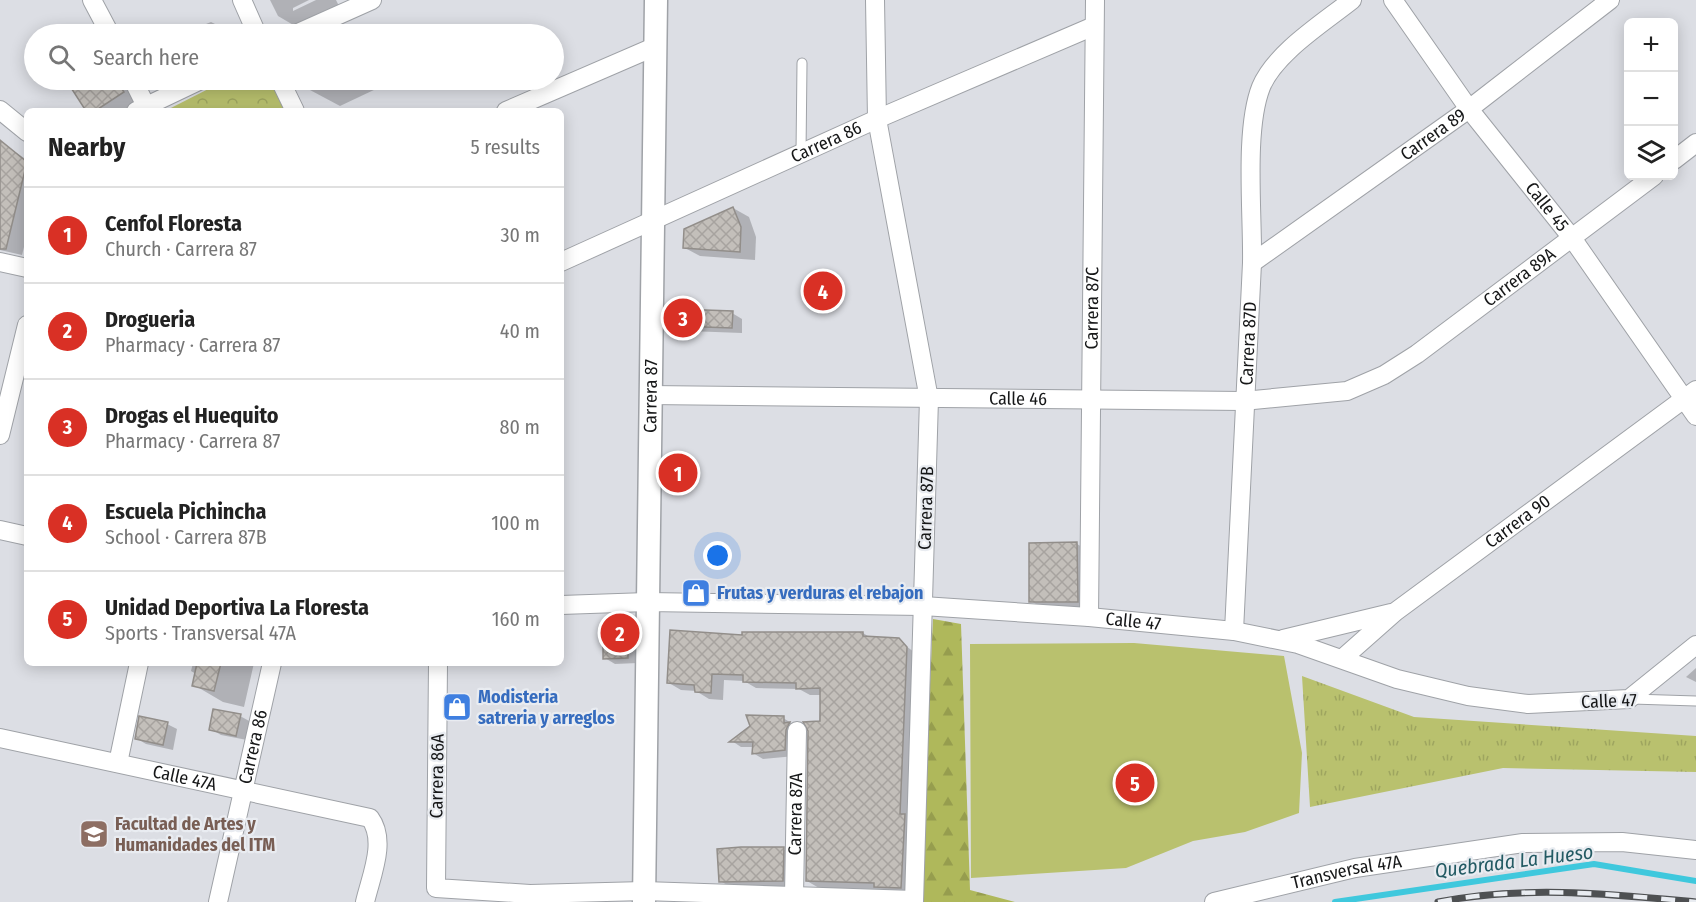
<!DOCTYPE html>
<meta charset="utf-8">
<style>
body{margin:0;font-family:"Fira Sans Condensed",sans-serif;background:#f6f6f6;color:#222}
.controls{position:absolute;right:18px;top:18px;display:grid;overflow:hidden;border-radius:9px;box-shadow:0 3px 15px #0003}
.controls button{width:54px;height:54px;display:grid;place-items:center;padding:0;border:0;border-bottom:2px solid #e0e0e0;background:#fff;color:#222;font:30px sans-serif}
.you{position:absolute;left:718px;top:556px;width:21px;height:21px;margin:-15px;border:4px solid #fff;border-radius:50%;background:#1a73e8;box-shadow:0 0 0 9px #1a73e833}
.badge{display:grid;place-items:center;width:39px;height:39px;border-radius:50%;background:#d93025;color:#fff;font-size:20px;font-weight:700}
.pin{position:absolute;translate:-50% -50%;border:3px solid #fff;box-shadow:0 2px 6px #0006}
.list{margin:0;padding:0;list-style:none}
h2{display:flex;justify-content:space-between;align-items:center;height:78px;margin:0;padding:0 24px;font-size:26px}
h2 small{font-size:20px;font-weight:400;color:#767676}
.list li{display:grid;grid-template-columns:39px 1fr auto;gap:18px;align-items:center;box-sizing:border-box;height:96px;padding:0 24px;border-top:2px solid #e0e0e0}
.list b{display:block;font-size:22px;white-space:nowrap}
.list p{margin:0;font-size:20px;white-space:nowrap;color:#767676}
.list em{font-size:20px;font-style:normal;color:#767676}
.icon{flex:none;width:33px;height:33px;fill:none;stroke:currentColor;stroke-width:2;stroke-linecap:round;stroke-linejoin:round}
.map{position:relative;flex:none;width:1696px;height:902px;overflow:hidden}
.search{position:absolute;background:#fff;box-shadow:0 3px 15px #0003;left:24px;top:24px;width:540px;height:66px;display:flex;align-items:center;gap:15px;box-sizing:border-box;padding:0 21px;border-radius:33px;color:#767676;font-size:22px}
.panel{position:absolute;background:#fff;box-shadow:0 3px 15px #0003;left:24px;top:108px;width:540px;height:558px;border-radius:9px}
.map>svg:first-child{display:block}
.grass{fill:url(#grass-tufts)}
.forest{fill:url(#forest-firs)}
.park{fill:url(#park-crowns)}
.garden{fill:#b9c16e}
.shadow{fill:#0003}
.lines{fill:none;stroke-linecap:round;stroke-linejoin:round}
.stream{stroke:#3fc8dd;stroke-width:6}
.building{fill:url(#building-cross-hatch);stroke:#928e8a;stroke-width:1.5}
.service-casing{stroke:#9fa2a7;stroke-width:11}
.minor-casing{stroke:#9fa2a7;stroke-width:20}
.tertiary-casing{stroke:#9fa2a7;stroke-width:25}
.service{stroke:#fff;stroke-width:9}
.minor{stroke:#fff;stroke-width:18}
.tertiary{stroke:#fff;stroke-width:22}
.rail-casing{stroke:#4e5052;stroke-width:7}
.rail{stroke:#e9ecf1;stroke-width:4.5;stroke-dasharray:14;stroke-linecap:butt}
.labels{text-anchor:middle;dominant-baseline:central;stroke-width:4.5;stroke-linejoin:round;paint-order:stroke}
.street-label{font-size:18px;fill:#161718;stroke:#e9ecf1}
.shop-label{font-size:18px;font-weight:bold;fill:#366cbe;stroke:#e9ecf1;text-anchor:start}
.education-label{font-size:18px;font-weight:bold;fill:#785e54;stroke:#e9ecf1;text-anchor:start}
.water-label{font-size:20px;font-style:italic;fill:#235a63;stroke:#e9ecf1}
</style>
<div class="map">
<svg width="1696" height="902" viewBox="0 0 1696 902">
<defs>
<pattern id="grass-tufts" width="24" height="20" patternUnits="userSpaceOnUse" patternTransform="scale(1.5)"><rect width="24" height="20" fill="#b9c16e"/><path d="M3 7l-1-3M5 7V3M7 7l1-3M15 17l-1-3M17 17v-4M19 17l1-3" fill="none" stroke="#9ea55f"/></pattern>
<pattern id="forest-firs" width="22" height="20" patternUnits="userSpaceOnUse" patternTransform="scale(1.5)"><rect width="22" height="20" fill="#afb85b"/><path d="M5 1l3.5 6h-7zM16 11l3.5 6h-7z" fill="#969d4e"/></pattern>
<pattern id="park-crowns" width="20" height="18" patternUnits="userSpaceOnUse" patternTransform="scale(1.5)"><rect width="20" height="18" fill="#b9c16e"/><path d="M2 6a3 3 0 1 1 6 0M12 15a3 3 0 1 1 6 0" fill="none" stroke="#9ea55f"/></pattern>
<pattern id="building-cross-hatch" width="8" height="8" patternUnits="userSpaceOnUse" patternTransform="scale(1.5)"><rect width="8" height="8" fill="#c3bfba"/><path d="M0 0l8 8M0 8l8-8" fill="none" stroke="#a7a39f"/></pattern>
</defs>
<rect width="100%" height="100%" fill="#dcdee4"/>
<path class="grass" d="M1302,676L1414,717L1696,736V772L1503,768L1310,807Z"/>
<path class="forest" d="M933,619L961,624L970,890L1015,902H920Z"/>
<path class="park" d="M226,80H273L289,111H165Z"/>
<path class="garden" d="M1134,643L1284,656L1302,753L1299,813L1245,832L1193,841L1126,868L971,878L970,644Z"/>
<g class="shadow">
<path d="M270,0H309L293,8V11L316,0H336L344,16L307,33L278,16Z"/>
<path d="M211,22L221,27L224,34H193L191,30Z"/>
<path d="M92,80H127L150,111H88L75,90Z"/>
<path d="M305,80H395L340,106L310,90Z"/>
<path d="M0,142L27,160V235L22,255L0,250Z"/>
<path d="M733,208L749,217L756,237L755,260L700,256L685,248Z"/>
<path d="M732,313L742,319V333L688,331L678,325Z"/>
<path d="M1077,544L1087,550V607H1041L1031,601Z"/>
<path d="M617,627L637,643L638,663L615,664L605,658Z"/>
<path d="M863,633L871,638L898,640L918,655L913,895L888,894L880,889L819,888L807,881L821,695H810L799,689L756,688L744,681L724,680L723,700L709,699L696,691L681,690L669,683L744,636Z"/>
<path d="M193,663H254L244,707L223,702L194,685L196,674L191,671Z"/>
<path d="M1696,668V682L1686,677Z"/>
<path d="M240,716L251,722L247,740L221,735L211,729Z"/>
<path d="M783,718L793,724L795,756L763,759L753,753L754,747H741L732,741Z"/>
<path d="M167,724L177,729L173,750L146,744L136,738Z"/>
<path d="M783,849L793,855V886L731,887L720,881Z"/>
</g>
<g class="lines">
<path class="stream" d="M1335,902L1594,864L1696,881"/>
</g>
<g class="building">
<path d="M66,80H116L124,92L95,111H86Z"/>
<path d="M0,140L27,162L6,249H0Z"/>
<path d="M733,207L741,227L740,252L683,248L684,229Z"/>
<path d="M677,309L733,311L732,328L677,326Z"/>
<path d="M1077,542L1078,602H1029V543Z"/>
<path d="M603,626H618L628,636V658L603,659Z"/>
<path d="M670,630L742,635V632H863V636L899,638L907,647L900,814H905L901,888L874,887V883L806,881L808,731L803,722L820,721V688L796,689V683L743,682V675L712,674L711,693L695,692L694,685L667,683Z"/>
<path d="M197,663H221L214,691L192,686Z"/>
<path d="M213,709L241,714L236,736L209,730Z"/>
<path d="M746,715L784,716V723L790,722L786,730L785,750L752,754L753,742H729L750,726Z"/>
<path d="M139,716L168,722L163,745L135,739Z"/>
<path d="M741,847H784L783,881L719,882L717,849Z"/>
</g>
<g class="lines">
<g class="service-casing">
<g id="service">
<path d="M801,153L802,63"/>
<path d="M1632,699L1696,701"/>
</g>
</g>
<g class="minor-casing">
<g id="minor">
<path d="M92,0L110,34"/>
<path d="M242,0L257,34"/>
<path d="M875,0L877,119L929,399L914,902"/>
<path id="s1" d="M1393,0L1469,109L1572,238L1696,416"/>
<path d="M296,34L372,0"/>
<path d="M133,80L146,106"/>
<path d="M280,80L295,111"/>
<path d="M0,110L27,132"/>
<path d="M136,111L201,80"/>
<path d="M506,111L654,47"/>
<path d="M1674,160L1696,143"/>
<path d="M0,262L27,268"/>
<path id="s2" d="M561,262L877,119L1094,26"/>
<path id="s3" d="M1252,263L1469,109L1610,0"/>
<path id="s4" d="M649,395L1243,401L1347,391L1384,375L1417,354L1654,176"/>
<path d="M0,435L27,325"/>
<path d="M0,530L27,536"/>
<path id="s5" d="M561,605L647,602L923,606L1089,617L1234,631L1298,644L1397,679L1468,696L1528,704L1629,699L1696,645"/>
<path id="s6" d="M1089,617L1095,0"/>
<path id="s7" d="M1234,631C1239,508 1247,386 1252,263C1253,215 1244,130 1261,87C1275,53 1323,23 1352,0"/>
<path d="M1283,639L1391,613"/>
<path id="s8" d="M1343,658L1395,612L1696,390"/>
<path d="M438,663L436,888L530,894L644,891L914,900"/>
<path id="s9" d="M0,738L370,818C387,841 371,876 365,902"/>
<path d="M118,763L139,663"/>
<path id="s10" d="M794,896L797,731"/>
<path id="s11" d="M218,902L272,663"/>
<path id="s12" d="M1214,902L1355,868L1523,843L1622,842L1696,850"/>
</g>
</g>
<g class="tertiary-casing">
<g id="tertiary">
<path id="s13" d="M644,902L656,0"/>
</g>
</g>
<use href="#service" class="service"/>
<use href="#minor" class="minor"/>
<use href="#tertiary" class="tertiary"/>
<g class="rail-casing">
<path id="rail" d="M1438,902C1524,885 1610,894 1696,902"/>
</g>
<use href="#rail" class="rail"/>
</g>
<defs>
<g id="shop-square" transform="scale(1.5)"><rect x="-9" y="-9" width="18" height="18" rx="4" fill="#3f7fe0" stroke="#e9ecf1"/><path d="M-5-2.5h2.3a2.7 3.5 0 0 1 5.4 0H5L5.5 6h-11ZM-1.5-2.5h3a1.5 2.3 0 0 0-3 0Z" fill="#fff"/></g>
<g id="university-square" transform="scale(1.5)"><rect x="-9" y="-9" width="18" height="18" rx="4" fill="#8d6e63" stroke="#e9ecf1"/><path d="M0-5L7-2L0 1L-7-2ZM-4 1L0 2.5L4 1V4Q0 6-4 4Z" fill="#fff"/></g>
</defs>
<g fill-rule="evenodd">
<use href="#shop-square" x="696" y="593"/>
<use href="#shop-square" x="457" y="707"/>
<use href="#university-square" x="94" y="834"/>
</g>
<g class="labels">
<g class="street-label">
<text stroke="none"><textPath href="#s3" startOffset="222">Carrera 89</textPath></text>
<text stroke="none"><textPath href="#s2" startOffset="291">Carrera 86</textPath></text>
<text stroke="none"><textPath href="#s1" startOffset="258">Calle 45</textPath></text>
<text stroke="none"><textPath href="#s4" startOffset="906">Carrera 89A</textPath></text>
<text stroke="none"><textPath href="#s6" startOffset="309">Carrera 87C</textPath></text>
<text stroke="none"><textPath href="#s7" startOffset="288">Carrera 87D</textPath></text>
<text stroke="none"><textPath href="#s13" startOffset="506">Carrera 87</textPath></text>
<text stroke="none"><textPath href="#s4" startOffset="369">Calle 46</textPath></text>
<text transform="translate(926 508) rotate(-88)">Carrera 87B</text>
<text stroke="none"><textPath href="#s8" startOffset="222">Carrera 90</textPath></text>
<text stroke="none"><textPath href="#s5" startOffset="573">Calle 47</textPath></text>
<text transform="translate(1609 701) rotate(-2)">Calle 47</text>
<text stroke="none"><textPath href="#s11" startOffset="159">Carrera 86</textPath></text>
<text transform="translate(437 776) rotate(-89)">Carrera 86A</text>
<text stroke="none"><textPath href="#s9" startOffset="189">Calle 47A</textPath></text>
<text stroke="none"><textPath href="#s10" startOffset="82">Carrera 87A</textPath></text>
<text stroke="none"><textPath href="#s12" startOffset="136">Transversal 47A</textPath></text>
</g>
<g class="shop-label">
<text x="717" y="593">Frutas y verduras el rebajon</text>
<text x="478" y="697">Modisteria<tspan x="478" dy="21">satreria y arreglos</tspan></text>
</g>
<g class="education-label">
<text x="115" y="824">Facultad de Artes y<tspan x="115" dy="21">Humanidades del ITM</tspan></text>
</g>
<g class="water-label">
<text transform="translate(1514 861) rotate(-7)">Quebrada La Hueso</text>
</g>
</g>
</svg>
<div class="controls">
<button>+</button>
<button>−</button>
<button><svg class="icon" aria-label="layers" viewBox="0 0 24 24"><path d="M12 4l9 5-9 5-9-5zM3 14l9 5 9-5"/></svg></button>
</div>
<div class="you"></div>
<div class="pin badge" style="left:678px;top:473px">1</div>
<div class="pin badge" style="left:620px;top:633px">2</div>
<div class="pin badge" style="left:683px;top:318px">3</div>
<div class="pin badge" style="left:823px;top:291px">4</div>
<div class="pin badge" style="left:1135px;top:783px">5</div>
<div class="search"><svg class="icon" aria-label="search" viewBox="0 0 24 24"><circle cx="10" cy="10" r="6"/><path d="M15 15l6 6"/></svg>Search here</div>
<section class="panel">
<h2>Nearby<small>5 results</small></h2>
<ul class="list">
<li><span class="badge">1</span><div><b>Cenfol Floresta</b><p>Church · Carrera 87</p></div><em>30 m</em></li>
<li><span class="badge">2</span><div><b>Drogueria</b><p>Pharmacy · Carrera 87</p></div><em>40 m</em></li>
<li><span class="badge">3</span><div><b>Drogas el Huequito</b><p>Pharmacy · Carrera 87</p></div><em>80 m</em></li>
<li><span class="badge">4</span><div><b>Escuela Pichincha</b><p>School · Carrera 87B</p></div><em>100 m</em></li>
<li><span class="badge">5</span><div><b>Unidad Deportiva La Floresta</b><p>Sports · Transversal 47A</p></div><em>160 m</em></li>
</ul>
</section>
</div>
